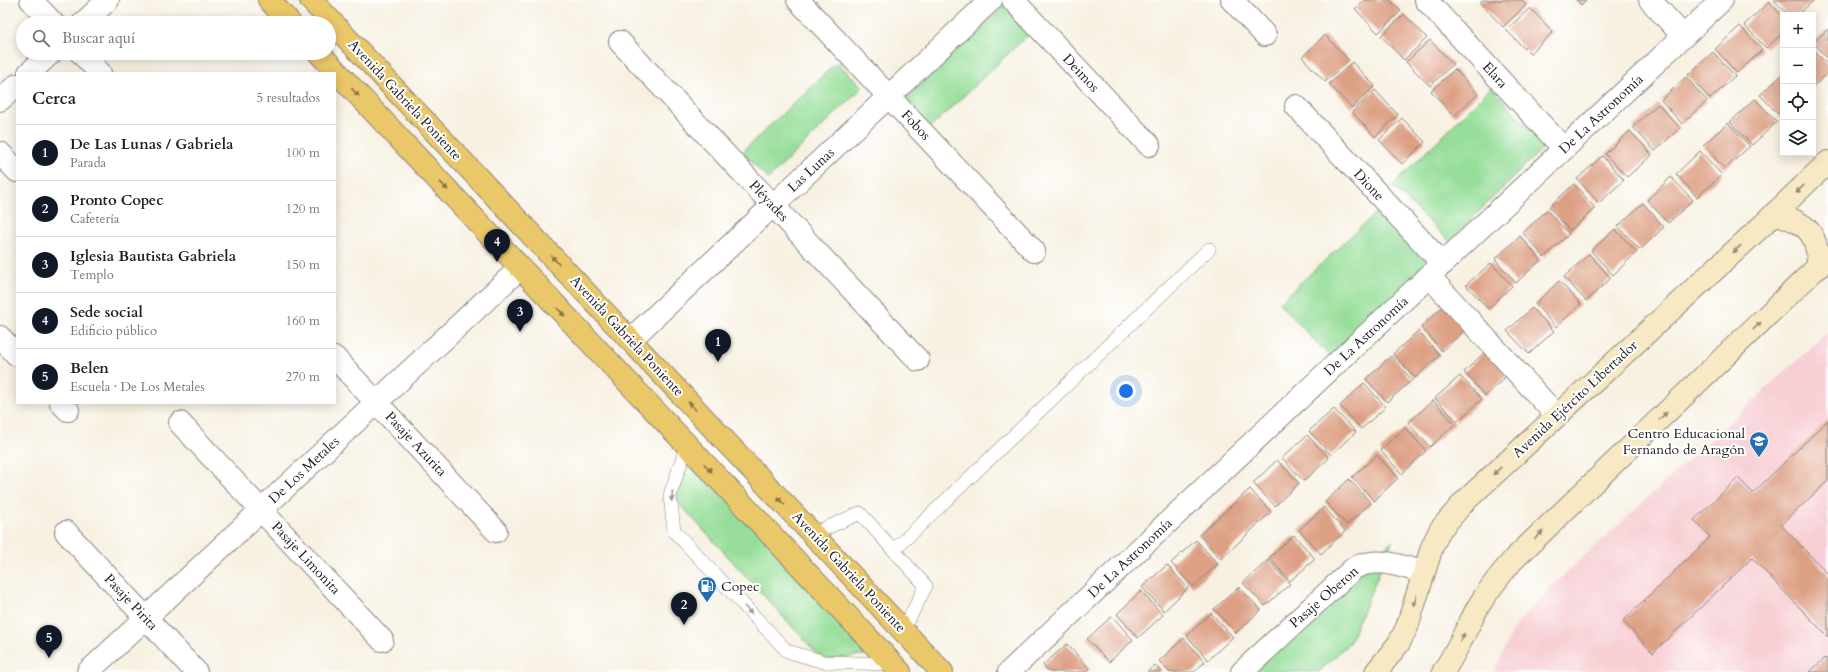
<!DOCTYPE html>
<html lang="es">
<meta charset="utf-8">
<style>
body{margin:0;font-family:Cardo,serif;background:#f6f6f6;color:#202124}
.controls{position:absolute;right:12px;top:12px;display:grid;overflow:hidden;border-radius:0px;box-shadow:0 2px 10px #0003}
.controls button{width:36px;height:36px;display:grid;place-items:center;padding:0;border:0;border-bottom:1px solid #e0e0e0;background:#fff;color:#202124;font:20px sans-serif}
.you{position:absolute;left:1126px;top:391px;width:14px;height:14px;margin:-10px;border:3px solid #fff;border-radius:50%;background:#1a73e8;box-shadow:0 0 0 6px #1a73e833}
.badge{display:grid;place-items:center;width:26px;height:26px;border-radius:50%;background:#111827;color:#fff;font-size:13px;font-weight:700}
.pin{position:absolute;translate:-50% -33px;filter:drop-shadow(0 1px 2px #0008)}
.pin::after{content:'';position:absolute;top:21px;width:14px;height:12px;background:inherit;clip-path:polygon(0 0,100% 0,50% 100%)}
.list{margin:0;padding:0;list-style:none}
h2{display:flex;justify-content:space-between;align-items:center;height:52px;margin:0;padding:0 16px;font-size:17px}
h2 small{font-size:13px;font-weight:400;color:#757577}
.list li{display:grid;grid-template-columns:26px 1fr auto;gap:12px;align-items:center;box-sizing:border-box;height:56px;padding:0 16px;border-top:1px solid #e0e0e0}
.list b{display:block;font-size:15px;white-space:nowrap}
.list p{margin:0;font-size:13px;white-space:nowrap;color:#757577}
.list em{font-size:13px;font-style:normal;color:#757577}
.icon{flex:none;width:22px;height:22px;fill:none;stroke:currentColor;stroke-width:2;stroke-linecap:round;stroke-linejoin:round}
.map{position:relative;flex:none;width:1828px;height:672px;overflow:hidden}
.search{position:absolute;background:#fff;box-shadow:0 2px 10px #0003;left:16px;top:16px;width:320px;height:44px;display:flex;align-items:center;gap:10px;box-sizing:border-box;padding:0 14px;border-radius:22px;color:#757577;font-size:15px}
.panel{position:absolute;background:#fff;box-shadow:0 2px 10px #0003;left:16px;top:72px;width:320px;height:332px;border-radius:0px}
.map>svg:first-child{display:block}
.built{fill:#f7cfd4}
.green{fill:#96de99;stroke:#597d5a}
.building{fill:#dda084}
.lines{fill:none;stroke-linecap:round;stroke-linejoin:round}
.service-casing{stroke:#8a867f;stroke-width:14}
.minor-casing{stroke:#8a867f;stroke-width:24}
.secondary-casing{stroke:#8a867f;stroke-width:24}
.primary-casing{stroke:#8a867f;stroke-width:24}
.service{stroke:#fff;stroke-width:13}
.minor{stroke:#fff;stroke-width:22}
.secondary{stroke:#f7e9c3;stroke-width:22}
.primary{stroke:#eac769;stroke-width:22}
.oneway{fill:#837242}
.oneway2{fill:#948d78}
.oneway3{fill:#999}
.labels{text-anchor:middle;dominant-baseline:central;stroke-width:4;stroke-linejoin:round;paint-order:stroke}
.street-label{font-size:14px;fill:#1c1c1c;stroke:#fff}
.poi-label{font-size:14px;fill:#1c1c1c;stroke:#fff;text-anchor:end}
</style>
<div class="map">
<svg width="1828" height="672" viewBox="0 0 1828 672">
<rect width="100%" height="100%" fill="#fff"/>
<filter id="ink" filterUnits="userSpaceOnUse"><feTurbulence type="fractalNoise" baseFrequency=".025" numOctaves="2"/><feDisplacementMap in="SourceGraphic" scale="8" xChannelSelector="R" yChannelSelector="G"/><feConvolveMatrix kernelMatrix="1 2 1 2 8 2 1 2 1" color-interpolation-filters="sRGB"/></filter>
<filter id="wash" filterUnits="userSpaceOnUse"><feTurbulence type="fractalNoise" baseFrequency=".012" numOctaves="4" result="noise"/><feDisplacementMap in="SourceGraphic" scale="16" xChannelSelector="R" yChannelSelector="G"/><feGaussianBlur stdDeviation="0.9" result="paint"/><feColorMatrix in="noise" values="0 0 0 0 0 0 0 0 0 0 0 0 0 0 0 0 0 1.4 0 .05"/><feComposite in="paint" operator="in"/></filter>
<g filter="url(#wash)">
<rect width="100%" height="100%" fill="#f8f1e2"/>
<path class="built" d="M1828,332V672H1494L1515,626L1554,584Z"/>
<g class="green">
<path d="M1004,6L1030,33L931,127L906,98Z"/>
<path d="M837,62L863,87L768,179L742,152Z"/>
<path d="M1491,87L1545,146L1449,241L1392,186Z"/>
<path d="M1378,211L1431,265L1332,359L1279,303Z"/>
<path d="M694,445L890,652L823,660L674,498Z"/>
<path d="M1393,540L1349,643L1319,672H1251Z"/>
</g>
<g id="blocks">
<g class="building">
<path d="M1364,0H1390L1401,11L1378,33L1355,9Z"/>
<path d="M1483,0H1521L1526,5L1503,27L1480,3Z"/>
<path d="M1576,0H1586L1581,5Z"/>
<path d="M1774,0H1814L1798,15H1788Z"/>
<path d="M1769,2L1783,17V33L1766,48L1744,25Z"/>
<path d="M1530,8L1553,32L1530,54L1506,30Z"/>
<path d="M1404,14L1427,38L1404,60L1381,36Z"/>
<path d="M1740,26L1762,50L1737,73L1715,49Z"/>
<path d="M1828,29V59L1813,42Z"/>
<path d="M1325,35L1349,60L1325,82L1302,57Z"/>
<path d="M1430,40L1453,64L1430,86L1406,62Z"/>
<path d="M1813,49L1828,65V73L1813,87Z"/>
<path d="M1713,52L1735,76L1710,99L1688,75Z"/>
<path d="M1352,62L1375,86L1352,108L1329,84Z"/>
<path d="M1455,69L1478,94L1454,116L1431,91Z"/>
<path d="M1783,74V117L1782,118L1760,95Z"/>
<path d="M1686,77L1707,101L1682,124L1661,100Z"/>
<path d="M1375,90L1398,115L1375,137L1352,112Z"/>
<path d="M1755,99L1777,122L1752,145L1730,122Z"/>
<path d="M1658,104L1680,128L1655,151L1633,127Z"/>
<path d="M1402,118L1425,142L1402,164L1379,140Z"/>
<path d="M1728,123L1750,146L1725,169L1703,145Z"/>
<path d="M1630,131L1652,155L1627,177L1605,154Z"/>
<path d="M1700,151L1722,175L1697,197L1676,174Z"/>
<path d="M1602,156L1624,180L1599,203L1577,179Z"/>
<path d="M1671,177L1693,200L1668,223L1647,200Z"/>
<path d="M1574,184L1595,208L1570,231L1549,207Z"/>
<path d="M1643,203L1664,227L1640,250L1618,226Z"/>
<path d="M1547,210L1569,234L1544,257L1523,233Z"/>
<path d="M1615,229L1637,252L1613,275L1591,251Z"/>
<path d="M1520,236L1541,260L1516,283L1495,259Z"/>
<path d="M1589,254L1611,278L1586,301L1564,277Z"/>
<path d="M1491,263L1512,286L1488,309L1466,285Z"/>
<path d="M1559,281L1581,304L1556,327L1535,304Z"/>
<path d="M1445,304L1467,328L1442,351L1421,327Z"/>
<path d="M1532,308L1554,331L1529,354L1507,331Z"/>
<path d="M1418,331L1440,355L1415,378L1393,354Z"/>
<path d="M1488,349L1510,373L1485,396L1464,372Z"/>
<path d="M1391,356L1412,380L1387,402L1366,379Z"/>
<path d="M1460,376L1482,399L1457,422L1435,398Z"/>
<path d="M1364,383L1386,407L1361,429L1340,406Z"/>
<path d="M1433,400L1455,424L1430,447L1408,423Z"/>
<path d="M1334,409L1356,432L1331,455L1309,431Z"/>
<path d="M1828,420V481L1781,525L1828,574V637L1752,558L1653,653L1623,621L1710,537L1694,520L1738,478L1753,493Z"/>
<path d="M1405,428L1426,451L1402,474L1380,450Z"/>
<path d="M1307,435L1329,458L1304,481L1282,458Z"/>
<path d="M1377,455L1398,478L1374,501L1352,477Z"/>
<path d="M1277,460L1299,483L1275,506L1253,483Z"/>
<path d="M1349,479L1371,503L1347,525L1325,502Z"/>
<path d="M1250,489L1271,512L1221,559L1199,535Z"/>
<path d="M1324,507L1345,531L1321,554L1299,530Z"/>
<path d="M1294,535L1315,559L1290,581L1269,558Z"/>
<path d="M1196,540L1218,564L1193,587L1171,563Z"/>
<path d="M1268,560L1290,584L1265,606L1243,583Z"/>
<path d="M1167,565L1188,588L1164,611L1142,587Z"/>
<path d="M1239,587L1261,610L1236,633L1214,609Z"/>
<path d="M1141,591L1163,615L1138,638L1117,614Z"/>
<path d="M1211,613L1233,637L1208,660L1187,636Z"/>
<path d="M1112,616L1133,640L1109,662L1087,639Z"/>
<path d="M1184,638L1205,662L1194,672H1169L1159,661Z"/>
<path d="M1067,644L1090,669L1086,672H1049L1043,665Z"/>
<path d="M1825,658L1828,660V672H1810Z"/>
<path d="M1155,665L1162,672H1147Z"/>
</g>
</g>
</g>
<g filter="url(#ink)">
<use href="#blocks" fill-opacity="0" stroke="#8a867f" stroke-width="1"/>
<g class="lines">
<g class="service-casing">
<g id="service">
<path d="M687,445L670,495L674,531L787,651L824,662L892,664"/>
<path d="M813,534L860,513L926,586L903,630"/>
<path d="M894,550L1209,249"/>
</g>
</g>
<g class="minor-casing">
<g id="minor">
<path d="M31,0L53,23"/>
<path d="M798,0L1034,251"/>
<path d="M1013,0L1149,145"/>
<path d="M1232,0L1265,35"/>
<path d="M1426,0L1564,149"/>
<path d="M1650,0L1683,36"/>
<path d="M83,23L108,0"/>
<path d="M620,42L918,360"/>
<path d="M81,53L100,73"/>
<path d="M29,73L51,53"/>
<path d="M0,100L17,85"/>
<path d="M1296,106L1443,264"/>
<path d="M0,153L17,171"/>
<path d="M1429,276L1557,416"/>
<path d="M0,337L17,355"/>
<path d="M630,340L991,0"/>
<path d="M335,358L496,531"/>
<path d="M61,403L68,410"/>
<path d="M180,423L382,640"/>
<path d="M66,532L196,672"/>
<path d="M88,672L520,268"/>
<path d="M1009,672L1722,0"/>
<path d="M1242,672L1354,568C1377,556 1400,566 1422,572"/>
</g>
</g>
<g class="secondary-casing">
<g id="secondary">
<path d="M1775,213C1807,223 1819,233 1818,268"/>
<path d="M1376,672L1399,643L1407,627L1432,547L1440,530L1464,502L1765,223L1828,162"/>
<path d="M1443,672C1457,651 1466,629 1478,607C1488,590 1500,575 1513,560L1828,257"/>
</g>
</g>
<g class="primary-casing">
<g id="primary">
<path d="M269,0L290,23"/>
<path d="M311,0L942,672"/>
<path d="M319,53L900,672"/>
</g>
</g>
<use href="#service" class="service"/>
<use href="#minor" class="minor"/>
<use href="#secondary" class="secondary"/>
<use href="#primary" class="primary"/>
</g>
<defs><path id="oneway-solid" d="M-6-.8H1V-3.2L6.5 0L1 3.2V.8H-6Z"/></defs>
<g class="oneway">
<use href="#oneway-solid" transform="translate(355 92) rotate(47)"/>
<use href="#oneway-solid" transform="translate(444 186) rotate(47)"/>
<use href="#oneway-solid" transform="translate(555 260) rotate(-133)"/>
<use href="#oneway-solid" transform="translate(561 312) rotate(47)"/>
<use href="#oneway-solid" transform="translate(692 406) rotate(-133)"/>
<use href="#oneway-solid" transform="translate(708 468) rotate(47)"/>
<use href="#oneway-solid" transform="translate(781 501) rotate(-133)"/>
</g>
<g class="oneway2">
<use href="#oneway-solid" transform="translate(1800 189) rotate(136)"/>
<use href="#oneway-solid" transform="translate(1737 249) rotate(137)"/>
<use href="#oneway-solid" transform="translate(1757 326) rotate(-44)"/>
<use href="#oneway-solid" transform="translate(1663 416) rotate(-44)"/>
<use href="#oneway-solid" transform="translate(1497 471) rotate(137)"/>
<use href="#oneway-solid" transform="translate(1539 535) rotate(-44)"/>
<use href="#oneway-solid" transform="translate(1415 601) rotate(106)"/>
<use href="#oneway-solid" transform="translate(1462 638) rotate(-63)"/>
</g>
<g class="oneway3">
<use href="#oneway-solid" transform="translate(672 496) rotate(95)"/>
<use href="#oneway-solid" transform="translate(748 610) rotate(46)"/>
</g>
</g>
<defs>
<g id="school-pin" transform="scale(1)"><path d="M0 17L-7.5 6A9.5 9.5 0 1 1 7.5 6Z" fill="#1f6fb2" stroke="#fff"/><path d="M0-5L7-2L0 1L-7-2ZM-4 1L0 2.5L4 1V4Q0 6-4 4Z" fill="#fff"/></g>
<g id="fuel-pin" transform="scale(1)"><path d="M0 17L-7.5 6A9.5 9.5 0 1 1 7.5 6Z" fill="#1f6fb2" stroke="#fff"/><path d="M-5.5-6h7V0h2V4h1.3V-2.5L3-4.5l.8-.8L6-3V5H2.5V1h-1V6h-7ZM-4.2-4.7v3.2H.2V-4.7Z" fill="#fff"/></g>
</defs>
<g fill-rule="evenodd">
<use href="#school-pin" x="1759" y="441"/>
<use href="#fuel-pin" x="707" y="586"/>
</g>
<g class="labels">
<g class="street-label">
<text transform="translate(1081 73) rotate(47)">Deimos</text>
<text transform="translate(1495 75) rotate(47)">Elara</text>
<text transform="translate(405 100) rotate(47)">Avenida Gabriela Poniente</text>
<text transform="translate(1601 114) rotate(-43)">De La Astronomía</text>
<text transform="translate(916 125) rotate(47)">Fobos</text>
<text transform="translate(811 170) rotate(-43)">Las Lunas</text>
<text transform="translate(1369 185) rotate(47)">Dione</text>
<text transform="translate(769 201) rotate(47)">Pléyades</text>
<text transform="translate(627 336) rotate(47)">Avenida Gabriela Poniente</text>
<text transform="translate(1366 336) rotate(-43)">De La Astronomía</text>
<text transform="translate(1575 399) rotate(-43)">Avenida Ejército Libertador</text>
<text transform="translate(416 444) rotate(47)">Pasaje Azurita</text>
<text transform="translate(304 470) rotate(-43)">De Los Metales</text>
<text transform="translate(306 558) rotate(47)">Pasaje Limonita</text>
<text transform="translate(1130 558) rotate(-43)">De La Astronomía</text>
<text transform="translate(849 572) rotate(47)">Avenida Gabriela Poniente</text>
<text transform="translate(1324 597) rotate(-41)">Pasaje Oberon</text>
<text transform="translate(131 602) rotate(47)">Pasaje Pirita</text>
</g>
<g class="poi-label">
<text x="1745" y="433">Centro Educacional<tspan x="1745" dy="16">Fernando de Aragón</tspan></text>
<text x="721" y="586" text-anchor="start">Copec</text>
</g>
</g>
</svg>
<div class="controls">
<button>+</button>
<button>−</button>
<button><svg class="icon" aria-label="locate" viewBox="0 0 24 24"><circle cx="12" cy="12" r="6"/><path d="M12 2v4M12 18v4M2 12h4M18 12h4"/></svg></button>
<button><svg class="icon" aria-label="layers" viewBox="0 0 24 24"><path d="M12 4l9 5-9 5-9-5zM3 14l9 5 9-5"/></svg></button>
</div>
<div class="you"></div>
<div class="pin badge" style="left:718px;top:362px">1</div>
<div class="pin badge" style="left:684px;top:625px">2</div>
<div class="pin badge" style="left:520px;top:332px">3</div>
<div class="pin badge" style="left:497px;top:262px">4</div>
<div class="pin badge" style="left:49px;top:658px">5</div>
<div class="search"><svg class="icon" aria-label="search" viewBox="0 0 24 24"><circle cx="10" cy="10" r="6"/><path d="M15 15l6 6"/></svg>Buscar aquí</div>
<section class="panel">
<h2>Cerca<small>5 resultados</small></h2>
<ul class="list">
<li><span class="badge">1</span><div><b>De Las Lunas / Gabriela</b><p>Parada</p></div><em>100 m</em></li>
<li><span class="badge">2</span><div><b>Pronto Copec</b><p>Cafetería</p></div><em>120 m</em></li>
<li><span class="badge">3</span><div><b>Iglesia Bautista Gabriela</b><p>Templo</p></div><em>150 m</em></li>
<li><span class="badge">4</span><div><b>Sede social</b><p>Edificio público</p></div><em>160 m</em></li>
<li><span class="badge">5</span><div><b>Belen</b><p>Escuela · De Los Metales</p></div><em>270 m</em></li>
</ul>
</section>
</div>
